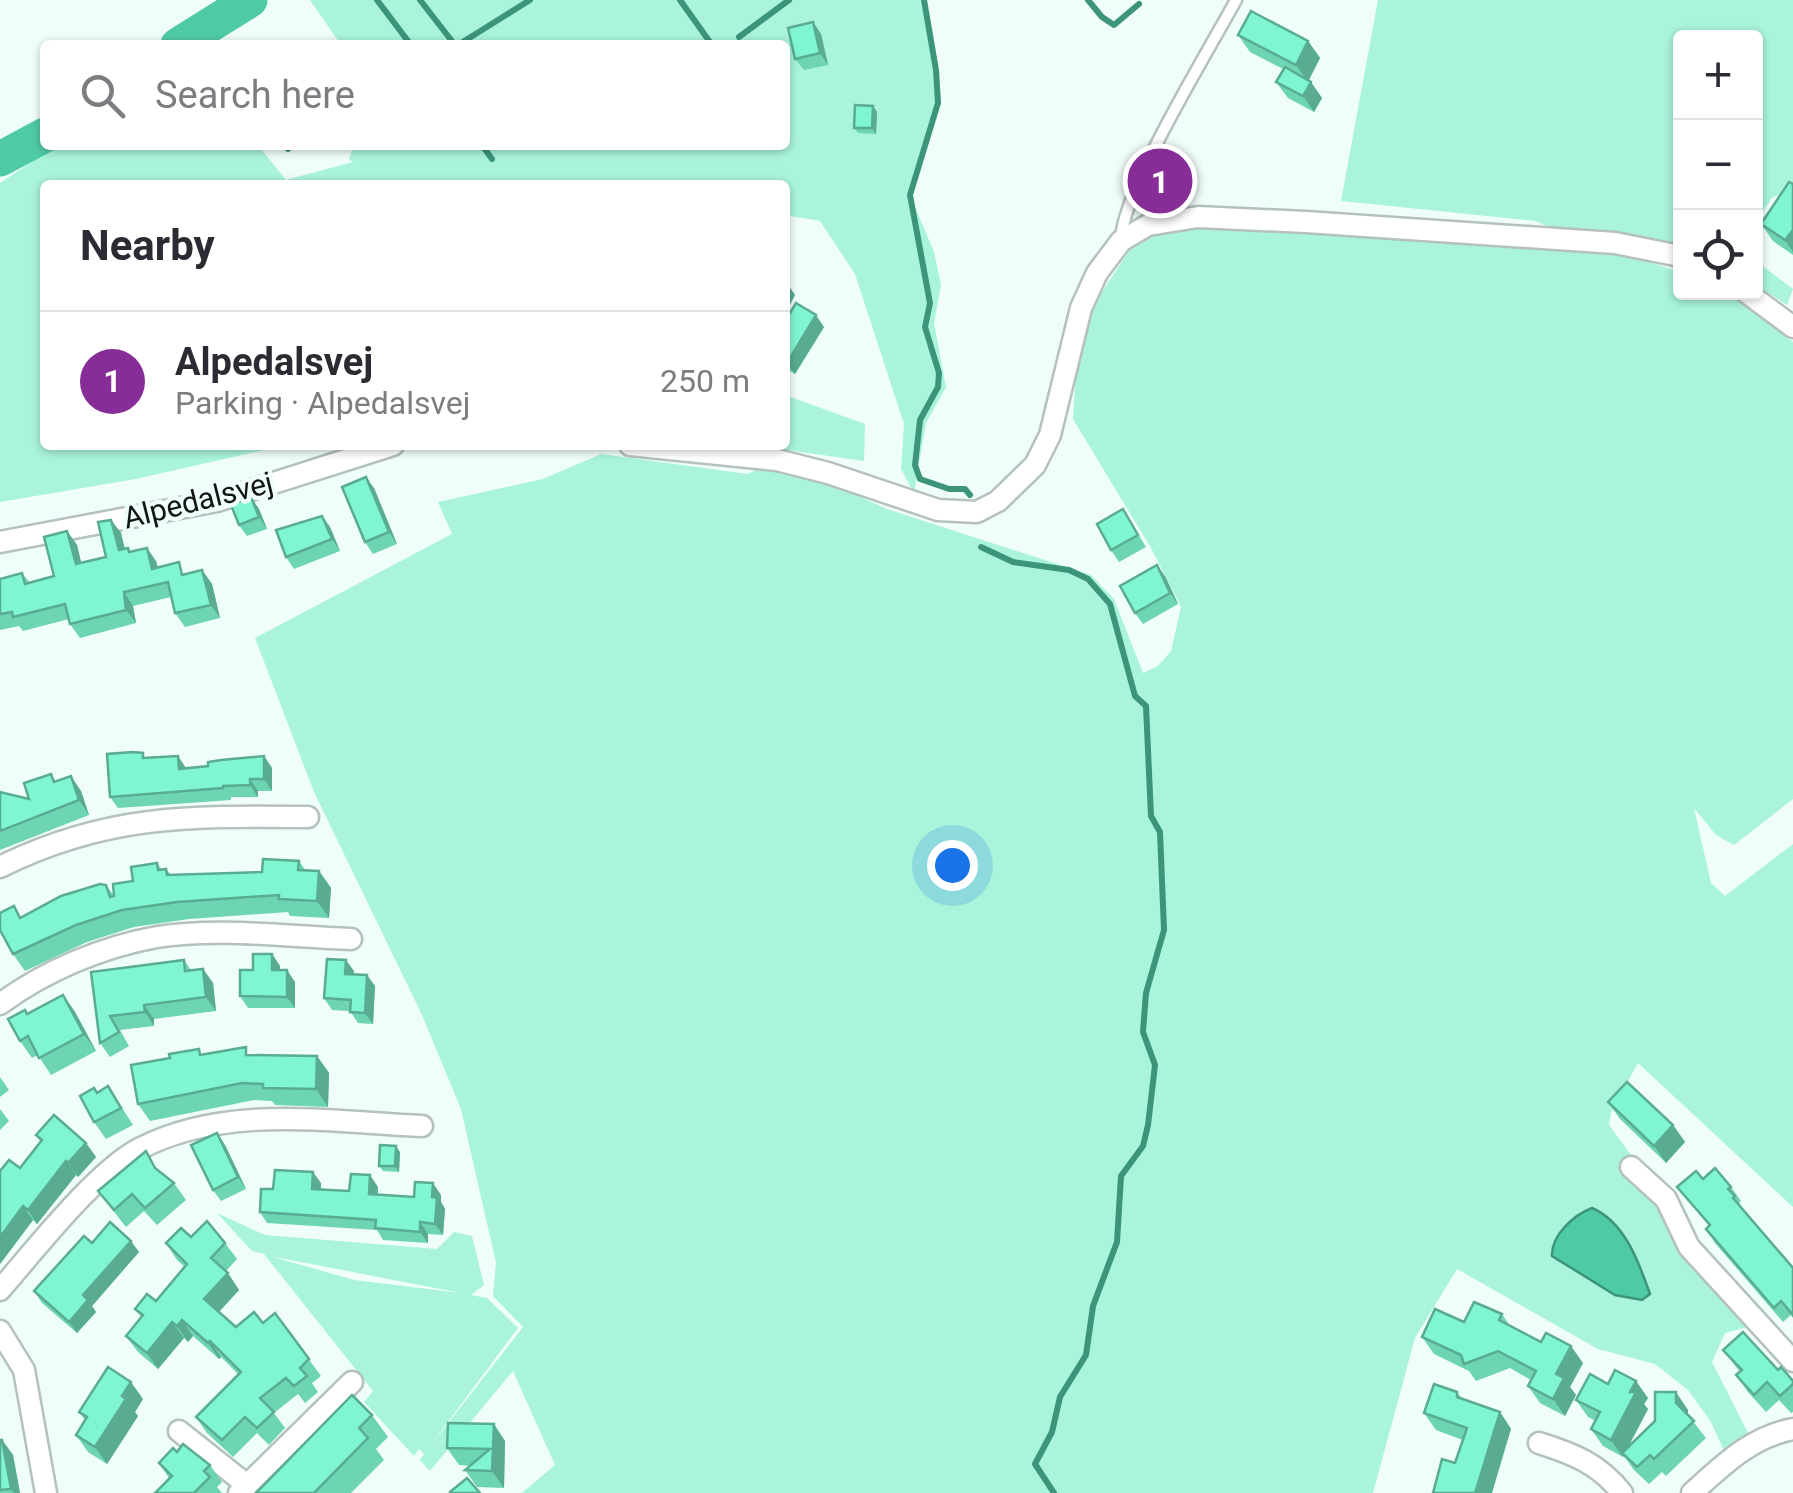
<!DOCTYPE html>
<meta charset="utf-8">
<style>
body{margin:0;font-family:Roboto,sans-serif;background:#f2f2f3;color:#2b2b33}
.controls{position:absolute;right:30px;top:30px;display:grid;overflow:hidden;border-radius:10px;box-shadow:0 2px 8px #0004}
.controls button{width:90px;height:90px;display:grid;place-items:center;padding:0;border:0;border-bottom:2px solid #e1e1e2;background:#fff;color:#2b2b33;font:50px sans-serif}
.you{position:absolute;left:952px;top:865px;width:35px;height:35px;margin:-25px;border:8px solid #fff;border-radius:50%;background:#1a73e8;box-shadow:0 0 0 15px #1a73e833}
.badge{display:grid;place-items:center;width:65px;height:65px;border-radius:50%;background:#872d98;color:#fff;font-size:32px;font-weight:700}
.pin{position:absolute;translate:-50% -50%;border:5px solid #fff;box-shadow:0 2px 10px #0006}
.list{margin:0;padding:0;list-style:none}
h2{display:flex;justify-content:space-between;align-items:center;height:130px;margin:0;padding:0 40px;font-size:42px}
h2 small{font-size:32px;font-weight:400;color:#7c7c81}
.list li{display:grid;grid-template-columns:65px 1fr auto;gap:30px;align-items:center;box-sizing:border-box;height:140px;padding:0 40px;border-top:2px solid #e1e1e2}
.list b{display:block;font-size:38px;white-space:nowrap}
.list p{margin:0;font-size:32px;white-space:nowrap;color:#7c7c81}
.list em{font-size:32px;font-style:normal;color:#7c7c81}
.icon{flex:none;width:55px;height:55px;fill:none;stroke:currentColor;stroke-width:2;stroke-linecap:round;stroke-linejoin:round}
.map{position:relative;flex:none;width:1793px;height:1493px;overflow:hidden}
.search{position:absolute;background:#fff;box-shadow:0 2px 8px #0004;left:40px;top:40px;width:750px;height:110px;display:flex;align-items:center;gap:25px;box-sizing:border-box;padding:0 35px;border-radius:10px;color:#7c7c81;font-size:38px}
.panel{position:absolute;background:#fff;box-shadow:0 2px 8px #0004;left:40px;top:180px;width:750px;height:270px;border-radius:10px}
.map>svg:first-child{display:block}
.green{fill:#a9f4da;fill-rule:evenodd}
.water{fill:#4fcaa7;stroke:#3c947b;stroke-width:2.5}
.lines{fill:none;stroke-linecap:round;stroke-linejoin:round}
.stream{stroke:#3c947b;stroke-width:6}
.river{stroke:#4fcaa7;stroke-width:35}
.service-casing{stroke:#b4c1bc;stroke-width:15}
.minor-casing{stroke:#b4c1bc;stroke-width:25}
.service{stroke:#fff;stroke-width:10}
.minor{stroke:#fff;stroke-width:20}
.wall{fill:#6dd4b4}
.shaded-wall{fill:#59ac92}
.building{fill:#7ff6d1;stroke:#59ac92;stroke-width:2.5}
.labels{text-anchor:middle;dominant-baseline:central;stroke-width:9;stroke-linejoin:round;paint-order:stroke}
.street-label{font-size:30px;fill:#111514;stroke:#f0fef9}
</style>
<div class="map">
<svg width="1793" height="1493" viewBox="0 0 1793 1493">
<rect width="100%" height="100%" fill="#f0fef9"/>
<g class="green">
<path d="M310,0H924L936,70L938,103L910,195L934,252L941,285L934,323L946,387L926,423L914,493L901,469L904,424L855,274L820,221L785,215V185H45V445H286L136,479L0,502V183L57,145H258L286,180L353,162L349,159L354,145H785V45H341Z"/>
<path d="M1378,0H1793V188L1772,198L1756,221V38H1680V249L1556,231L1536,221L1341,201Z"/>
<path d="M1222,226L1584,248L1643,260L1680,272V292L1731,293L1793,342V799L1734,845L1716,835L1694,808L1711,883L1725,896L1793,844V1207L1638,1063L1611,1112L1609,1125L1634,1159L1659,1205L1748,1327L1725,1333L1712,1362L1748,1433L1725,1453L1711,1422L1688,1390L1655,1364L1598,1349L1457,1269L1415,1338L1373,1493H522L555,1465L513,1371L430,1471L420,1460L424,1454L419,1449L414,1456L364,1402L373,1391L264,1254L252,1251L217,1213L265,1235L437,1249L454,1232L472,1236L484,1285L471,1295L487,1298L518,1328L424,1454L523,1327L493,1296L496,1263L461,1109L422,1015L314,792L255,638L452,534L438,502L543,479L601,454L748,474L761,467L830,483L887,509L1091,575L1114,599L1143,673L1158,666L1171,651L1181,607L1151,548L1073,419L1076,365L1094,304L1129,251L1160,232ZM270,1256L461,1293L354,1280Z"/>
<path d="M1756,261L1793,289L1787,305L1756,285Z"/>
<path d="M785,395L865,424L864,461L751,445H785Z"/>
</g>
<path class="water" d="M1592,1208C1625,1222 1639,1263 1650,1294L1642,1300L1615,1295L1552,1256C1551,1235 1574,1215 1592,1208Z"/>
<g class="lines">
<g class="stream">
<path d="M377,0L411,45"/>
<path d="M420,0L455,45"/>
<path d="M680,0L712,45"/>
<path d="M924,0L936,70L938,103L910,195L930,303L925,327L939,373L938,387L920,420L915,465L920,479L949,489H965L970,495"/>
<path d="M1088,0L1102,17L1114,25L1139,4"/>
<path d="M190,37L196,45"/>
<path d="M739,37L789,0"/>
<path d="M458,45L530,0"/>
<path d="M284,145L288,149"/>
<path d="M482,145L492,159"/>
<path d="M981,547L1013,562L1069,570L1088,579L1110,604L1135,696L1146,706L1151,816L1160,832L1164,930L1146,993L1143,1032L1155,1065L1148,1125L1143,1146L1121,1176L1117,1242L1093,1306L1086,1355L1060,1397L1052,1432L1035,1464L1054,1493"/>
</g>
<g class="river">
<path d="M178,45L250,0"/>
<path d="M0,159L45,135"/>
</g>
<g class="service-casing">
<path id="service" d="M1121,240C1122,191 1209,50 1236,0"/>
</g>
<g class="minor-casing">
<g id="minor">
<path d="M1746,292L1793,327"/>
<path d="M630,445L777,460L828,473L938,510L977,512L998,501L1035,465L1050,435L1081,308L1097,273L1121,241L1148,225L1198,217L1306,222L1615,243L1680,256"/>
<path d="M0,542L217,501L393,445"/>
<path d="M0,867C107,814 192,816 308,817"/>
<path d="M0,1004C45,971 101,947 157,937C219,927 288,937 351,939"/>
<path d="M1631,1167L1666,1199L1689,1247L1793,1361"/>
<path d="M0,1290C34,1251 97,1170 141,1148C227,1104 330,1122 422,1126"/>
<path d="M0,1331L24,1370L46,1493"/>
<path d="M179,1431L247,1485"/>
<path d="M1539,1443C1574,1454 1599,1464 1622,1493"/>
<path d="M239,1493L352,1382"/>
<path d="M1692,1493C1723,1465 1751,1437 1793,1429"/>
</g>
</g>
<use href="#service" class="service"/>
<use href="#minor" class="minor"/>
</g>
<g class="wall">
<path d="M813,22L821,34L828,65L804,70L795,59Z"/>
<path d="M1238,35L1308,41L1320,58L1308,80L1322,98L1314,112L1288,98L1276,82L1283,69L1250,52Z"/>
<path d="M873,106L877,112L876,134L858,133L854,128Z"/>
<path d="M1793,184V255L1773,241L1761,224Z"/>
<path d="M785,321L824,327L795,374L785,368Z"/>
<path d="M374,488L397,544L373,554L365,542Z"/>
<path d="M259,509L267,529L247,536L239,525Z"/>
<path d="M1123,509L1146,547L1119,562L1111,550Z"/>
<path d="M322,516L330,527L340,551L294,569L286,557Z"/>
<path d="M111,520L121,533L125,549L156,561L158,568L187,574L202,570L212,584L220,618L185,627L175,613L171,597L133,606L136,623L80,638L70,624L69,619L23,631L19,626L0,630V579L22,573L30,583L54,576L67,531L77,545L81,563L106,557Z"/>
<path d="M1165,576L1178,604L1143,624L1135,613Z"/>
<path d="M264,756L272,768V791H258V797H231V800L118,808L110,797L146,758L186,768L208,766Z"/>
<path d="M56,781L81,791L89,815L0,850V792L29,799Z"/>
<path d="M299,861L306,871H319L331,888L329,918L290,916L288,912L189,919L134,927L87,942L25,971L13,954L22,917L106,885L114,896L157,863L162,870L166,869L171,875L262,872Z"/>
<path d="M272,954L280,966V970L295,982V1008H248L240,996L253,970Z"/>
<path d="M184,960L191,970L203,969L213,983L216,1011L154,1019V1026L120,1030L129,1046L110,1057L100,1043L91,972Z"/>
<path d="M354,971V974L375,986L373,1024L358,1023L350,1011L332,1010L324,998Z"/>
<path d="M63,995L75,1012L96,1051L51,1075L38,1055L32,1058L20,1041L27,1014Z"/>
<path d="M203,1054L317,1056L329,1073L328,1107L275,1105L272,1101L254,1100L150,1121L138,1104Z"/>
<path d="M0,1077L9,1090L0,1097Z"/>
<path d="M108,1086L133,1125L106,1139L94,1122L98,1093Z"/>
<path d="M1608,1102L1673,1125L1685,1142L1666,1163L1620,1119Z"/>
<path d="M0,1109L9,1121L0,1130Z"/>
<path d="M36,1135L86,1143L96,1157L78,1177L76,1175L37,1224L33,1220L0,1264V1171L20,1168L40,1141Z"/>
<path d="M225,1145L246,1189L221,1201L213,1190Z"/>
<path d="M400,1152L399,1172L383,1171L379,1166Z"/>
<path d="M159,1171L174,1183L186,1200L157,1225L144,1211L126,1227L98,1191Z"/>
<path d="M1703,1179L1731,1187L1741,1201L1739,1203L1744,1211L1793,1268V1318L1791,1315L1783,1322L1715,1243L1706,1229L1709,1226L1677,1187Z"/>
<path d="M321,1183V1189L349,1191L378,1187V1194L414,1197L441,1195V1202L445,1209L443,1235L428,1234V1243L383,1240L377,1230L267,1223L260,1212L273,1189Z"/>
<path d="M191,1237L225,1243L237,1259L226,1271L239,1290L219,1312L236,1327L263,1323L275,1313L321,1376L312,1383L318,1392L305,1403L298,1394L274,1413L285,1428L269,1445L257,1433L233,1457L207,1433L196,1417L238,1374L221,1357L219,1359L193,1336L188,1342L184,1338L158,1369L138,1352L126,1336L141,1317L135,1309L156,1301L185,1267L177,1260L166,1243Z"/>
<path d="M92,1243L139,1252L92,1306L96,1312L77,1333L42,1303L34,1291Z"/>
<path d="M1502,1314L1510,1326L1583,1363L1570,1387L1576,1395L1565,1416L1540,1403L1528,1386L1531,1380L1510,1368L1476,1381L1469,1371L1434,1354L1422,1337L1464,1322Z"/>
<path d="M1723,1350L1778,1370L1793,1381V1412L1791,1413L1779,1400L1766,1412L1748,1392L1736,1375L1740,1372Z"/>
<path d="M1608,1384L1648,1398L1644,1404L1648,1409L1628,1447L1688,1410V1415L1706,1438L1666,1476L1662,1472L1649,1484L1634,1470L1624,1456L1623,1457L1603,1446L1591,1429L1596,1421L1588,1417L1576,1400Z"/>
<path d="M1457,1392L1462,1399L1500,1412L1511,1429L1455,1463L1463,1440L1436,1430L1424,1413Z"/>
<path d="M143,1399L135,1412L138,1416L107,1464L88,1452L76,1435L85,1420L79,1412Z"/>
<path d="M372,1415L388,1437L376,1449L384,1460L351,1493H256Z"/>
<path d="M0,1440H2L13,1455L20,1493H0Z"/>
<path d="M505,1441L504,1488L477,1487L465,1470L471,1466L459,1465L447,1448Z"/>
<path d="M177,1452L210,1465L222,1482L217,1487L222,1493H155L169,1478L159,1463Z"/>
</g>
<g class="shaded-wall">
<path d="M813,22L821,34L828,65L820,53Z"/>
<path d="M1308,41L1320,58L1308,82L1296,65Z"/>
<path d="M1311,82L1322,98L1314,112L1303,96Z"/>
<path d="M873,106L877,112L876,134L872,128Z"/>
<path d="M1792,230L1793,231V252L1785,240Z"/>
<path d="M785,280L795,295L788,309L785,305Z"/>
<path d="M816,315L824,327L795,374L787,363Z"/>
<path d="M366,477L374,488L397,544L389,532Z"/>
<path d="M251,497L259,509L267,529L259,517Z"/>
<path d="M322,516L330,527L340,551L332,539Z"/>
<path d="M111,520L121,533L128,564L119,550Z"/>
<path d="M67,531L77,545L85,578L76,564Z"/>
<path d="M147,548L156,561L162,583L152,569Z"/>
<path d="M1157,565L1165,576L1178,604L1170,593Z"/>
<path d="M202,570L212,584L220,618L211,605Z"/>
<path d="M124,592L133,606L136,623L126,610Z"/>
<path d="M178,756L186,768L179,769Z"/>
<path d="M264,756L272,768V791L264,779Z"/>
<path d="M71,776L81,791L89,815L79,800Z"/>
<path d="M250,779L258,791V797L250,785Z"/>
<path d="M319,871L331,888L329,918L317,901Z"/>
<path d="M272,954L280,966V981L272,970Z"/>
<path d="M346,960L354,971L353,985L345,974Z"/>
<path d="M203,969L213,983L216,1011L206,997Z"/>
<path d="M287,970L295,982V1008L287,997Z"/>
<path d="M367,975L375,986L373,1024L365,1013Z"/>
<path d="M63,995L75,1012L96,1051L84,1034Z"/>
<path d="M144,1005L154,1019V1026L145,1012Z"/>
<path d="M317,1056L329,1073L328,1107L316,1089Z"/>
<path d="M1673,1125L1685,1142L1666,1163L1654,1146Z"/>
<path d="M217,1133L225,1145L246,1189L238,1177Z"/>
<path d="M86,1143L96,1157L78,1177L68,1163Z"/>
<path d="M396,1146L400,1152L399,1172L395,1166Z"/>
<path d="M66,1161L76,1175L37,1224L28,1210Z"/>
<path d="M313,1172L321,1183L320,1200L312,1189Z"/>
<path d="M370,1175L378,1187L377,1205L369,1194Z"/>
<path d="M433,1183L441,1195V1202L445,1209L443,1235L435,1224L432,1197Z"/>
<path d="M23,1206L33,1220L0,1264V1237Z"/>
<path d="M420,1222L428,1234V1243L420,1232Z"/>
<path d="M131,1241L139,1252L92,1306L96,1312L77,1333L69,1322L83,1295Z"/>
<path d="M228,1273L239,1290L216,1315L204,1299Z"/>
<path d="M182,1320L193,1336L188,1342L177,1326Z"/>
<path d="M172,1322L184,1338L158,1369L147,1353Z"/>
<path d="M210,1341L221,1357L219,1359L208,1343Z"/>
<path d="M1571,1346L1583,1363L1570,1387L1576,1395L1565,1416L1553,1399L1556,1374Z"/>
<path d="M1636,1381L1648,1398L1644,1404L1648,1409L1623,1457L1611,1440Z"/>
<path d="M131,1382L143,1399L135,1412L138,1416L107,1464L95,1447Z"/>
<path d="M1676,1392L1688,1410V1420L1676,1403Z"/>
<path d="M1500,1412L1511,1429L1492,1493H1475Z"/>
<path d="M494,1424L505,1441L504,1488L492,1471Z"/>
<path d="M2,1440L13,1455L20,1493H14L11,1489Z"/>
</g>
<g class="building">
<path d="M1251,11L1308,41L1296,65L1238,35Z"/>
<path d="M813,22L820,53L795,59L788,28Z"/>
<path d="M1285,67L1311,82L1303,96L1276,82Z"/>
<path d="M855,105L873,106L872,128H854Z"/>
<path d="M1789,182L1793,184V230L1785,240L1761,224Z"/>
<path d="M796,303L816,315L787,363L785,362V321Z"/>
<path d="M366,477L389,532L365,542L342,487Z"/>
<path d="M251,497L259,517L239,525L231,505Z"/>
<path d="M1123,509L1138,535L1111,550L1097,524Z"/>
<path d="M322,516L332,539L286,557L276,530Z"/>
<path d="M111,520L119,550L128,548L129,552L147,548L152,569L179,562L182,575L202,570L211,605L175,613L168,582L124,592L126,610L70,624L65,604L13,617L12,612L0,614V579L22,573L25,584L54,576L44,537L67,531L76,564L106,557L98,522Z"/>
<path d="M1157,565L1170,593L1135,613L1120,586Z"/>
<path d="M133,752L143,753V758L178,756L179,769L208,766V762L221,760L264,756V779H250V785L223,786V788L110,797L107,754Z"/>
<path d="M51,774L54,782L71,776L79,800L0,831V792L29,799L24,783Z"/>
<path d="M263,859L299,861L298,870L319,871L317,901L279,899V895L177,902L122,910L76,925L13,954L0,930V913L14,906L20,918L61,896L100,884L106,885L110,897L114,896L113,884L133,881L131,867L157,863L158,870L166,869L167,875L262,872Z"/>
<path d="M253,954H272V970H287V997L240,996V970H253Z"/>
<path d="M327,959L346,960L345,974L367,975L365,1013L350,1012L351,1000L324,998Z"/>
<path d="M184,960L185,971L203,969L206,997L144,1005L145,1012L110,1016L119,1032L100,1043L91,972Z"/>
<path d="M63,995L84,1034L39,1058L28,1036L20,1041L8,1019L25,1010L27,1014Z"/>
<path d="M246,1047V1055L317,1056L316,1089L263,1088V1084L242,1083L138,1104L131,1065L170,1058L169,1054L199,1049L200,1055Z"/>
<path d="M1627,1082L1673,1125L1654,1146L1608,1102Z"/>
<path d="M108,1086L121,1108L94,1122L80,1096L94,1088L97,1093Z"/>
<path d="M54,1115L86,1143L68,1163L66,1161L28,1210L23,1206L0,1237V1171L9,1160L20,1168L42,1140L36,1135Z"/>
<path d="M217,1133L238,1177L213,1190L191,1145Z"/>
<path d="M380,1145L396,1146L395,1166H379Z"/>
<path d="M146,1151L155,1168L174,1183L145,1208L132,1194L114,1210L98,1191Z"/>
<path d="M1715,1168L1731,1187L1728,1189L1735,1196L1733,1198L1793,1268V1315L1781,1301L1774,1308L1706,1229L1710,1225L1677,1187L1696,1171L1703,1179Z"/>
<path d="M275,1170L313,1172L312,1189L349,1191L351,1174L370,1175L369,1194L414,1197L415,1182L433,1183L432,1197L437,1198L435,1224L420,1222V1232L375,1228L376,1220L260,1212L261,1189H273Z"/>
<path d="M207,1221L225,1243L211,1258L228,1273L204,1299L236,1327L254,1312L263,1323L275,1313L309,1359L300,1368L307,1376L294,1386L286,1378L260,1398L274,1412L257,1428L245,1417L222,1440L196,1417L241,1372L210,1341L208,1343L182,1320L177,1326L172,1322L147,1353L126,1336L143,1315L135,1309L147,1294L156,1301L187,1264L166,1243L181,1228L191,1237Z"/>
<path d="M110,1222L131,1241L83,1295L88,1300L69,1322L34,1291L84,1236L92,1243Z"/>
<path d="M1474,1302L1502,1314L1499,1320L1541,1342L1546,1333L1571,1346L1556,1374L1564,1378L1553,1399L1528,1386L1536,1371L1498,1351L1464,1364L1461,1355L1422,1337L1435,1309L1464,1322Z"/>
<path d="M1743,1332L1778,1370L1781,1367L1793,1381V1384L1780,1396L1767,1382L1754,1395L1736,1375L1742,1370L1723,1350Z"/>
<path d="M108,1367L131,1382L122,1396L126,1399L95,1447L76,1435L87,1417L79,1412Z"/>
<path d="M1615,1370L1636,1381L1630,1392H1636L1611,1440L1591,1429L1600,1412L1576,1400L1590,1374L1608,1384Z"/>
<path d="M1434,1384L1457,1392V1397L1500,1412L1475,1493H1433L1442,1459L1455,1463L1467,1428L1424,1413Z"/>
<path d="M1655,1392H1676V1403L1694,1421L1654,1459L1650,1455L1637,1467L1622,1453L1655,1421Z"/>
<path d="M352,1395L372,1415L359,1428L368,1438L314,1493H256Z"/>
<path d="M448,1423L494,1424L492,1471L465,1470L490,1449L447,1448Z"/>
<path d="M0,1440H2L11,1489L0,1490Z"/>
<path d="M183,1444L210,1465L204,1471L210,1477L194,1493H155L172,1476L159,1463L173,1448L177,1452Z"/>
<path d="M467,1478L480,1493H451L450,1492Z"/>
</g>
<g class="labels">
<g class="street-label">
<text transform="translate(198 500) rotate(-14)">Alpedalsvej</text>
</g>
</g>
</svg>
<div class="controls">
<button>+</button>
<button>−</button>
<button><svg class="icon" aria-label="locate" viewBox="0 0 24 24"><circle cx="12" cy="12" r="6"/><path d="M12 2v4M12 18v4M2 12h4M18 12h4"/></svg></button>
</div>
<div class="you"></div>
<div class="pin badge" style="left:1160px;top:181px">1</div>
<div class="search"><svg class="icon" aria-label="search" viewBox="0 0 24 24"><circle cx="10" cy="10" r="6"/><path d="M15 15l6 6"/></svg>Search here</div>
<section class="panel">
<h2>Nearby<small></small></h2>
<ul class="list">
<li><span class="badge">1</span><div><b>Alpedalsvej</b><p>Parking · Alpedalsvej</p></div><em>250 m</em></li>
</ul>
</section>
</div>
